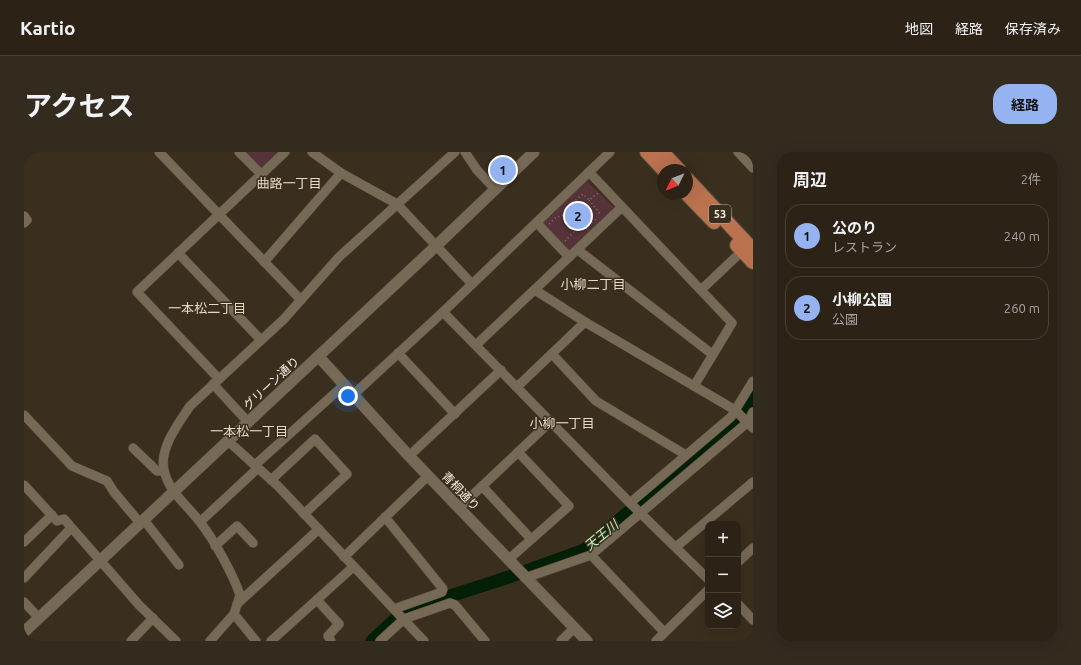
<!DOCTYPE html>
<html lang="ja">
<meta charset="utf-8">
<style>
body{margin:0;font-family:Ubuntu,"Noto Sans JP",sans-serif;background:#342b1f;color:#f1f3f6}
.controls{position:absolute;right:12px;bottom:12px;display:grid;overflow:hidden;border-radius:8px;box-shadow:0 4px 16px #0002}
.controls button{width:36px;height:36px;display:grid;place-items:center;padding:0;border:0;border-bottom:1px solid #484035;background:#2c2316;color:#f1f3f6;font:20px sans-serif}
.compass{position:absolute;left:633px;top:12px;width:36px;height:36px;border-radius:50%;background:#2c2316;box-shadow:0 4px 16px #0002;rotate:227deg}
.you{position:absolute;left:324px;top:244px;width:14px;height:14px;margin:-10px;border:3px solid #fff;border-radius:50%;background:#1a73e8;box-shadow:0 0 0 6px #1a73e833}
.badge{display:grid;place-items:center;width:26px;height:26px;border-radius:50%;background:#95b2f1;color:#111;font-size:13px;font-weight:700}
.pin{position:absolute;translate:-50% -50%;border:2px solid #fff;box-shadow:0 1px 4px #0006}
.list{margin:0;padding:0;list-style:none}
h2{display:flex;justify-content:space-between;align-items:center;height:52px;margin:0;padding:0 16px;font-size:17px}
h2 small{font-size:13px;font-weight:400;color:#a6a4a1}
.list li{display:grid;grid-template-columns:26px 1fr auto;gap:12px;align-items:center;box-sizing:border-box;height:64px;margin:0 8px 8px;padding:0 8px;border:1px solid #484035;border-radius:16px}
.list b{display:block;font-size:15px;white-space:nowrap}
.list p{margin:0;font-size:13px;white-space:nowrap;color:#a6a4a1}
.list em{font-size:13px;font-style:normal;color:#a6a4a1}
.icon{flex:none;width:22px;height:22px;fill:none;stroke:currentColor;stroke-width:2;stroke-linecap:round;stroke-linejoin:round}
.map{position:relative;flex:none;width:729px;height:489px;overflow:hidden;border-radius:16px}
header{display:flex;align-items:center;gap:24px;box-sizing:border-box;height:56px;padding:0 20px;background:#2c2316;border-bottom:1px solid #484035}
header strong{font-size:19px}
nav{display:flex;gap:22px;margin-inline-start:auto;font-size:14px}
.intro{display:flex;align-items:center;justify-content:space-between;box-sizing:border-box;height:96px;padding:0 24px}
h1{margin:0;font-size:28px}
.button{padding:10px 18px;border-radius:16px;background:#95b2f1;color:#111;font-size:14px;font-weight:700}
main{display:flex;gap:24px;padding:0 24px}
aside{flex:1;background:#2c2316;border-radius:16px;box-shadow:0 4px 16px #0002}
.map>svg:first-child{display:block}
.green{fill:#563339}
.lines{fill:none;stroke-linecap:round;stroke-linejoin:round}
.river{stroke:#032006;stroke-width:13}
.minor-casing{stroke:#544a3b;stroke-width:10}
.tertiary-casing{stroke:#544a3b;stroke-width:12}
.primary-casing{stroke:#544a3b;stroke-width:16}
.path{stroke:#847a6b;stroke-width:1.5;stroke-dasharray:1 3;stroke-linecap:butt}
.minor{stroke:#766956;stroke-width:9}
.tertiary{stroke:#766956;stroke-width:11}
.primary{stroke:#ba724f;stroke-width:14}
.labels{text-anchor:middle;dominant-baseline:central;stroke-width:3;stroke-linejoin:round;paint-order:stroke}
.shield{fill:#3a2f1e;stroke:#bcb4a7;stroke-width:1}
.shield-label{font-size:11px;font-weight:bold;fill:#f4ede2}
.street-label{font-size:12px;fill:#f4ede2;stroke:#3a2f1e}
.neighbourhood-label{font-size:13px;fill:#e8d8c3;stroke:#3a2f1e}
.water-label{font-size:13px;font-style:italic;fill:#bcf2bc;stroke:#3a2f1e}
</style>
<header>
<strong>Kartio</strong>
<nav><a>地図</a><a>経路</a><a>保存済み</a></nav>
</header>
<div class="intro"><h1>アクセス</h1><a class="button">経路</a></div>
<main>
<div class="map">
<svg width="729" height="489" viewBox="0 0 729 489">
<rect width="100%" height="100%" fill="#3a2f1e"/>
<g class="green">
<path d="M220,0H254L238,16H235Z"/>
<path d="M563,29L592,57L544,100L517,71Z"/>
</g>
<g class="lines">
<path class="river" d="M348,489L380,459L488,424L560,398L702,277L717,261L729,242"/>
<g class="minor-casing">
<g id="minor">
<path d="M135,0L277,148"/>
<path d="M215,0L237,22"/>
<path d="M288,0L317,21L373,52L448,132"/>
<path d="M441,0L453,18L471,37"/>
<path d="M714,0L729,16"/>
<path d="M565,20L708,171L670,234"/>
<path d="M0,64L3,68L0,71"/>
<path d="M513,71L545,105"/>
<path d="M554,98L688,202"/>
<path d="M154,101L237,188"/>
<path d="M240,110L317,21"/>
<path d="M511,138L561,170L711,258L729,276"/>
<path d="M677,138L718,99"/>
<path d="M419,160L606,351L684,427"/>
<path d="M452,193L598,55"/>
<path d="M374,201L431,262"/>
<path d="M528,202L572,249L662,303"/>
<path d="M195,227L113,140L261,0"/>
<path d="M189,232L224,270"/>
<path d="M494,234L561,170"/>
<path d="M329,243L419,160L586,0"/>
<path d="M0,263L48,314L83,329L90,340L116,371"/>
<path d="M204,289L254,334L400,489"/>
<path d="M109,296L133,319H140"/>
<path d="M385,304L477,218"/>
<path d="M231,313L320,233"/>
<path d="M247,328L291,287L323,322L280,362"/>
<path d="M0,333L33,369L40,367L115,453L152,489"/>
<path d="M458,334L507,387"/>
<path d="M606,351L707,265L729,229"/>
<path d="M435,356L527,269"/>
<path d="M361,365L419,437L418,440L370,457"/>
<path d="M120,368L155,413"/>
<path d="M176,370L234,316"/>
<path d="M0,390L28,363"/>
<path d="M191,394L213,374L229,391"/>
<path d="M652,395L729,330"/>
<path d="M567,403L640,480"/>
<path d="M320,405L404,324"/>
<path d="M484,408L545,354L494,300"/>
<path d="M714,410L729,396"/>
<path d="M0,426L47,376"/>
<path d="M501,426L567,403L724,270L729,260"/>
<path d="M293,448L315,472L304,484L307,489"/>
<path d="M0,450L15,466"/>
<path d="M213,452L295,377"/>
<path d="M714,452L729,468"/>
<path d="M107,489L129,466"/>
<path d="M186,489L210,462"/>
<path d="M232,489L210,462L216,443C209,422 190,388 176,370C164,354 144,339 140,318C135,296 155,271 166,254L260,167L315,105L431,0"/>
<path d="M247,489L328,416"/>
<path d="M356,489L380,467L426,451L431,453L461,489"/>
<path d="M537,489L550,476"/>
<path d="M632,489L684,438"/>
</g>
</g>
<g class="tertiary-casing">
<g id="tertiary">
<path d="M295,205L385,304L563,489"/>
<path d="M0,480L412,94L510,0"/>
</g>
</g>
<g class="primary-casing">
<g id="primary">
<path d="M623,0L640,18"/>
<path d="M638,0L655,18"/>
<path d="M663,27L729,98"/>
<path d="M663,42L690,70"/>
<path d="M713,93L729,110"/>
</g>
</g>
<g class="path">
<path d="M565,48L577,63"/>
<path d="M548,64L552,78"/>
<path d="M525,72C532,64 537,62 548,64L547,52L559,42L565,48L574,41"/>
<path d="M562,76L573,66"/>
<path d="M541,89L552,78L562,76L564,78"/>
</g>
<use href="#minor" class="minor"/>
<use href="#tertiary" class="tertiary"/>
<use href="#primary" class="primary"/>
</g>
<g class="labels">
<rect class="shield" x="685" y="53" width="22" height="18" rx="3"/>
<g class="shield-label">
<text x="696" y="62">53</text>
</g>
<g class="street-label">
<text transform="translate(247 231) rotate(-43)">グリーン通り</text>
<text transform="translate(437 339) rotate(46)">青桐通り</text>
</g>
<g class="neighbourhood-label">
<text x="265" y="31">曲路一丁目</text>
<text x="569" y="132">小柳二丁目</text>
<text x="183" y="156">一本松二丁目</text>
<text x="538" y="271">小柳一丁目</text>
<text x="225" y="279">一本松一丁目</text>
</g>
<g class="water-label">
<text transform="translate(577 383) rotate(-39)">天王川</text>
</g>
</g>
</svg>
<div class="controls">
<button>+</button>
<button>−</button>
<button><svg class="icon" aria-label="layers" viewBox="0 0 24 24"><path d="M12 4l9 5-9 5-9-5zM3 14l9 5 9-5"/></svg></button>
</div>
<svg class="compass" viewBox="-18 -18 36 36"><path d="M0-13l5 13h-10z" fill="#e53935"/><path d="M0 13l5-13h-10z" fill="#a6a4a1"/></svg>
<div class="you"></div>
<div class="pin badge" style="left:479px;top:18px">1</div>
<div class="pin badge" style="left:554px;top:64px">2</div>
</div>
<aside>
<h2>周辺<small>2件</small></h2>
<ul class="list">
<li><span class="badge">1</span><div><b>公のり</b><p>レストラン</p></div><em>240 m</em></li>
<li><span class="badge">2</span><div><b>小柳公園</b><p>公園</p></div><em>260 m</em></li>
</ul>
</aside>
</main>
